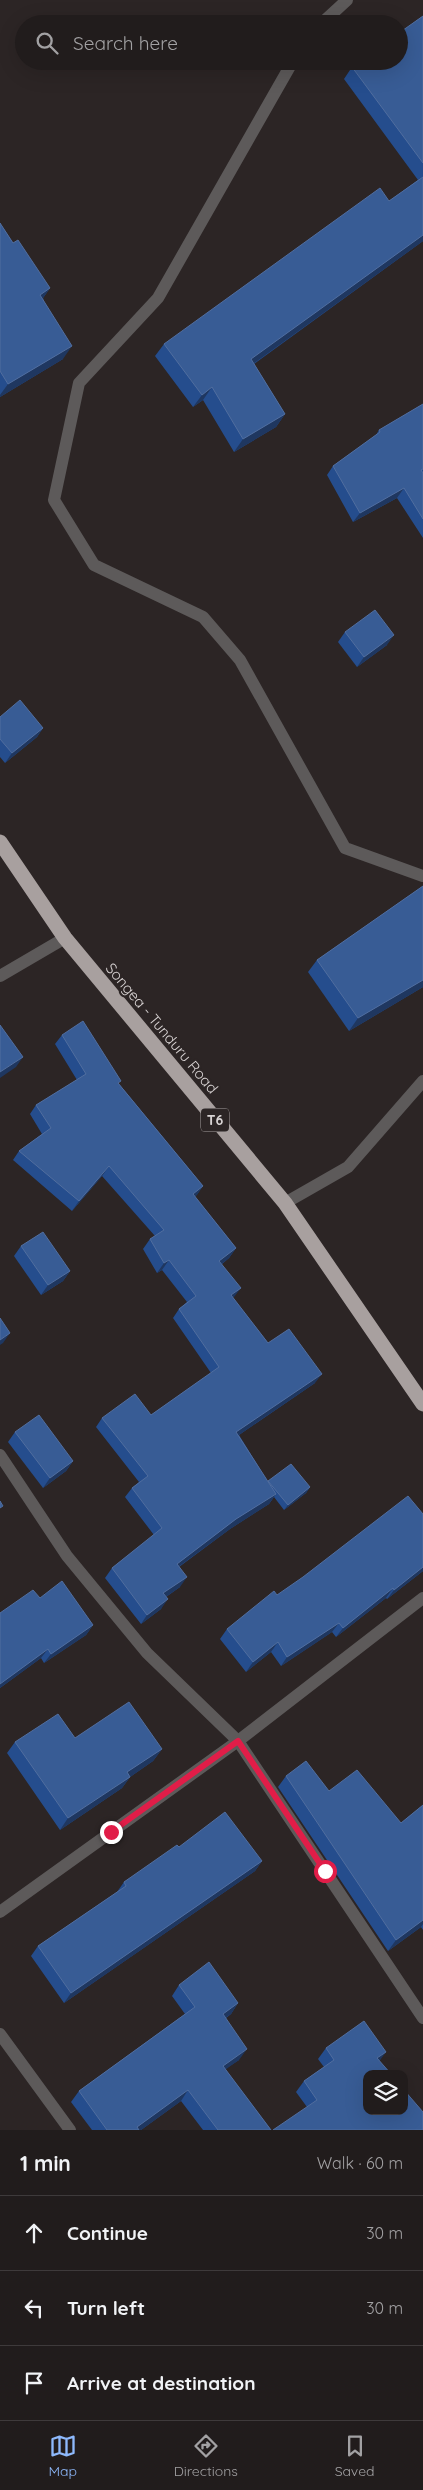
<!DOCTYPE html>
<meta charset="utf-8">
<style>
body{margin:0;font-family:Quicksand,sans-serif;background:#292525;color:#f1f3f6}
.controls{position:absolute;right:15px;bottom:15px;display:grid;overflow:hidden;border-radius:10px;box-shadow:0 5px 20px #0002}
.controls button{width:45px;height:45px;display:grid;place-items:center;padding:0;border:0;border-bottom:1px solid #3e3a3b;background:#211c1c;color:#f1f3f6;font:25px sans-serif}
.stop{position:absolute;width:15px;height:15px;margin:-11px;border:4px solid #e11d48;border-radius:50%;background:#fff}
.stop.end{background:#e11d48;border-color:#fff;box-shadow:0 1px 5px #0008}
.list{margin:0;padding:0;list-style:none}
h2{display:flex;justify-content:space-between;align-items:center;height:65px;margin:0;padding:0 20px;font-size:21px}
h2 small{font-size:16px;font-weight:400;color:#a2a1a3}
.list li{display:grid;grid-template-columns:32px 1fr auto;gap:15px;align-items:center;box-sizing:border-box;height:75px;padding:0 20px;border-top:1px solid #3e3a3b}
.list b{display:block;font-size:19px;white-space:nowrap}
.list em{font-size:16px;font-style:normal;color:#a2a1a3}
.icon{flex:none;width:28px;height:28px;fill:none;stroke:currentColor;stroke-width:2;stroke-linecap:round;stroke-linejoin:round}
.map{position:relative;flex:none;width:423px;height:2130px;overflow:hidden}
.search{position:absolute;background:#211c1c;box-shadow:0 5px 20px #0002;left:15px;right:15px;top:15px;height:55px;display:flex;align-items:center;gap:12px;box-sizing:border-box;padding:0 18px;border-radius:28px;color:#a2a1a3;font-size:19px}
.sheet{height:290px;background:#211c1c}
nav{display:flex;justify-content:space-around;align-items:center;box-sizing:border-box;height:70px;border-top:1px solid #3e3a3b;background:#211c1c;font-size:14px;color:#a2a1a3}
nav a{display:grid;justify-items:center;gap:2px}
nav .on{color:#8eb9fc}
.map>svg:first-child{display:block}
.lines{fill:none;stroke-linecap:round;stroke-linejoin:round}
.minor{stroke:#5d5a5a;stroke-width:12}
.highway{stroke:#a8a09f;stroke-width:15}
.wall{fill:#254d8d}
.shaded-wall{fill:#1f3760}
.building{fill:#385c95;stroke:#516e9f}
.route{stroke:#e11d48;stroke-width:6}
.labels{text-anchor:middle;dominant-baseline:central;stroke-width:4.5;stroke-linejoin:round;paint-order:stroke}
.shield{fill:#2c2525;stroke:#a5a0a0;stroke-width:1}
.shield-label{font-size:14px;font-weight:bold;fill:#d9d4d4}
.street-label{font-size:15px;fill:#d9d4d4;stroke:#2c2525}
</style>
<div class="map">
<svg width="423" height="2130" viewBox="0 0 423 2130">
<rect width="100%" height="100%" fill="#2c2525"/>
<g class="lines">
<g class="minor">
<path d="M321,24L347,0"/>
<path d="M293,61L158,298L79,383L54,500L94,565L203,617L240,660L345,848L423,876"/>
<path d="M0,976L65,938"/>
<path d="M285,1203L348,1167L423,1081"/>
<path d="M0,1455L67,1556L147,1653L238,1741L423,2018"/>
<path d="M0,1912L238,1741L423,1598"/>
<path d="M0,2034L70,2130"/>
</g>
<path class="highway" d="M0,842L65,938L285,1203L423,1404"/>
</g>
<g class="wall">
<path d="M423,16V241L254,364L285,414L276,427L234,452L203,400L193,407L155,356L164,344L389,201L418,180L344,79L352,67Z"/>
<path d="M0,223L13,243L50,288L43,298L63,359L0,397Z"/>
<path d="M423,404V538L397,498L353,522L327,475L333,466L376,435L379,430Z"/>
<path d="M345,632L387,645L357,667L338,642Z"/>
<path d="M0,717L43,728L37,737L5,763L0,757Z"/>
<path d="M423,886V987L349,1031L308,972L317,960Z"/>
<path d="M62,1035L119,1084L203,1186L195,1197L236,1248L229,1258L222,1264L233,1298L268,1343L315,1383L239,1435L268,1482V1481L310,1487L306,1493L284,1510L274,1497L269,1504L230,1529L179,1567L180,1587L166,1597L161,1609L141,1624L105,1578L112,1568L154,1535L125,1497L132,1488L139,1482L96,1427L102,1418L151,1415L211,1373L173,1318L179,1309L187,1302L162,1270L157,1273L143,1249L150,1239L155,1236L102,1176L72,1211L13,1160L19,1151L42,1134L30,1114L36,1105L77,1080L55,1044Z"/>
<path d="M21,1246L70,1271L63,1281L41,1295L14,1256Z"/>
<path d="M15,1432L73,1461L66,1471L43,1488L8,1442Z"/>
<path d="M423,1514V1571L387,1599L386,1598L336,1637L332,1632L281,1666L271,1652L246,1672L220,1639L227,1629L277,1595Z"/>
<path d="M40,1598L93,1625L86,1635L44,1663L41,1658L0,1688V1613Z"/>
<path d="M75,1738L162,1749L153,1761L130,1777L122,1788L60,1830L7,1753L15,1742Z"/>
<path d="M286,1776L329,1791L401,1823L423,1805V1930L421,1927L388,1951L278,1787Z"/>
<path d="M179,1847L262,1861L255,1871L64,2003L31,1956L38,1946L117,1892L124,1882Z"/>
<path d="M179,1985L238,2003L231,2014L226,2018L239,2060L225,2069L271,2130H203L181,2101L141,2130H92L71,2102L79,2091L185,2014L172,1996Z"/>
<path d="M326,2048L380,2061L307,2107L296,2092L304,2081L324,2067L318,2059Z"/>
</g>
<g class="shaded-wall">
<path d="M423,235V241L242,372L251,359Z"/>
<path d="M50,288L41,301L40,295Z"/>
<path d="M72,346L63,359L0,397V395L8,384Z"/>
<path d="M212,387L203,400L193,407L202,395Z"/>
<path d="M285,414L276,427L234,452L243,439Z"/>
<path d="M404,488L397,498L353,522L360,513Z"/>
<path d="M394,635L387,645L357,667L364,657Z"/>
<path d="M43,728L37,737L5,763L12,753Z"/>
<path d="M423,980V987L349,1031L358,1018Z"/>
<path d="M23,1057L16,1067L0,1078V1072Z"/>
<path d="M109,1166L102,1176L72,1211L79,1201Z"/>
<path d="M203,1186L197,1195L186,1204L193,1194Z"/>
<path d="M236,1248L229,1258L213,1271L219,1261Z"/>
<path d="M169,1260L162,1270L157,1273L164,1263Z"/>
<path d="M70,1271L63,1281L41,1295L48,1285Z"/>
<path d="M241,1288L234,1297L225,1305L231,1295Z"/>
<path d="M10,1333L3,1343L0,1345V1340Z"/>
<path d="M322,1374L315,1383L230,1441L236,1432Z"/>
<path d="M73,1461L66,1471L43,1488L50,1478Z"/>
<path d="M310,1487L306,1493L284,1510L288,1505Z"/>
<path d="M276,1494L269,1504L230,1529L170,1573L177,1564L236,1519Z"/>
<path d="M423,1567V1571L387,1599L394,1590Z"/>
<path d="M187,1577L180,1587L157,1603L163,1593Z"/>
<path d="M393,1588L386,1598L336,1637L343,1628Z"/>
<path d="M168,1599L161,1609L141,1624L147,1615Z"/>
<path d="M339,1623L332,1632L281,1666L287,1657Z"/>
<path d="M93,1625L86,1635L44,1663L51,1654Z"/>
<path d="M278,1642L271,1652L246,1672L253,1662Z"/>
<path d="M48,1649L41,1658L0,1688V1684Z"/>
<path d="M162,1749L153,1761L130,1777L122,1788L60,1830L68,1818L127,1772Z"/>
<path d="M262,1861L255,1871L64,2003L71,1993Z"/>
<path d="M423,1920V1924L421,1927L388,1951L396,1940Z"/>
<path d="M238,2003L231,2014L215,2025L223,2014Z"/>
<path d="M247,2049L239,2060L215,2077L223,2066Z"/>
<path d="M386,2052L378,2063L377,2058Z"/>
<path d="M188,2090L181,2101L141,2130H135L137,2127Z"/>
</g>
<g class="building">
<path d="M423,16V163L352,67L360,61H399V33Z"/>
<path d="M423,177V235L251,359L285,414L243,439L212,387L202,395L164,344L380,188L389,201Z"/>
<path d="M0,223L13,243L18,240L50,288L40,295L72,346L8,384L0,371Z"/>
<path d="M423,404V469L421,470L423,473V519L404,488L360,513L333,466L380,432L379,430Z"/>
<path d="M375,610L394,635L364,657L345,632Z"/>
<path d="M20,700L43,728L12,753L0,739V717Z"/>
<path d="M423,886V980L358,1018L317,960Z"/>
<path d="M83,1021L121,1081L118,1083L203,1186L193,1194L236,1248L219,1261L241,1288L231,1295L268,1343L289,1329L322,1374L236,1432L276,1494L236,1519L177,1564L187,1577L163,1593L168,1599L147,1615L112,1568L162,1528L132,1488L148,1476L102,1418L135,1394L151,1415L219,1367L179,1309L196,1296L169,1260L164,1263L150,1239L164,1230L109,1166L79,1201L19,1151L51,1128L36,1105L86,1074L62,1035Z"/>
<path d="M0,1025L23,1057L0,1072Z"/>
<path d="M43,1232L70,1271L48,1285L21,1246Z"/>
<path d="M0,1318L10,1333L0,1340Z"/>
<path d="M39,1415L73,1461L50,1478L15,1432Z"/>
<path d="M291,1464L310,1487L288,1505L268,1481Z"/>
<path d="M408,1496L423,1514V1567L394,1590L393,1588L343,1628L339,1623L287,1657L278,1642L253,1662L227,1629L274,1591L277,1595L303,1577Z"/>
<path d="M0,1501L3,1506L0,1508Z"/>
<path d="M62,1581L93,1625L51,1654L48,1649L0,1684V1613L33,1590L40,1598Z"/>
<path d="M129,1702L162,1749L127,1772L130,1777L68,1818L15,1742L58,1714L75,1738Z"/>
<path d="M306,1761L329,1791L357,1770L401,1823L423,1805V1920L396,1940L286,1776Z"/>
<path d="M225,1812L262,1861L71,1993L38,1946L126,1886L124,1882L177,1845L179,1847Z"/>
<path d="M209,1962L238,2003L223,2014L247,2049L223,2066L271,2130H218L188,2090L137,2127L139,2130H107L79,2091L195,2007L179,1985Z"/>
<path d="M364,2021L386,2052L377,2058L391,2074H367V2111H404V2090L423,2112V2130H273L317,2100L304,2081L334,2060L326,2048Z"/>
</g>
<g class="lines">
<path class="route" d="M111,1832L238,1741L325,1871"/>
</g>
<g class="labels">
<rect class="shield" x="201" y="1108.5" width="28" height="23" rx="4"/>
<g class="shield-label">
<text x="215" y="1120">T6</text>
</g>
<g class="street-label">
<text transform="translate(162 1028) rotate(50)">Songea - Tunduru Road</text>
</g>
</g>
</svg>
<div class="controls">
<button><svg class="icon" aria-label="layers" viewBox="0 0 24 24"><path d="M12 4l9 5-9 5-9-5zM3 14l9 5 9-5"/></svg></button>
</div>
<div class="stop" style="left:325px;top:1871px"></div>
<div class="stop end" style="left:111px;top:1832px"></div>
<div class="search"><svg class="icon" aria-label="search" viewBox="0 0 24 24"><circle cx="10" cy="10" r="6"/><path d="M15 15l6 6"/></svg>Search here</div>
</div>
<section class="sheet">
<h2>1 min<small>Walk · 60 m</small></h2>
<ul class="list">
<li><svg class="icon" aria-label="ahead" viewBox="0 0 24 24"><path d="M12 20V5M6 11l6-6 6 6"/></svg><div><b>Continue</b></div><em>30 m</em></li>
<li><svg class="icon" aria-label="left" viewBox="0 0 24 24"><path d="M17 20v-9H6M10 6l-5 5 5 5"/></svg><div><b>Turn left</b></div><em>30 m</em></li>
<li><svg class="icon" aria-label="arrive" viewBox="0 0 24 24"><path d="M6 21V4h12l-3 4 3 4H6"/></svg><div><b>Arrive at destination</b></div></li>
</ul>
</section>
<nav>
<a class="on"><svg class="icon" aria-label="map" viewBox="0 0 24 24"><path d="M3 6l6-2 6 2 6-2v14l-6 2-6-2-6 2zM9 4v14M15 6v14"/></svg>Map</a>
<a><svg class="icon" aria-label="directions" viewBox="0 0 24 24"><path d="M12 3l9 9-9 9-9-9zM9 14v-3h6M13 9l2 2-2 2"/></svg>Directions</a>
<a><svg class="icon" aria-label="saved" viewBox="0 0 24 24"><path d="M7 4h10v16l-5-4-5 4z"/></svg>Saved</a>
</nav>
